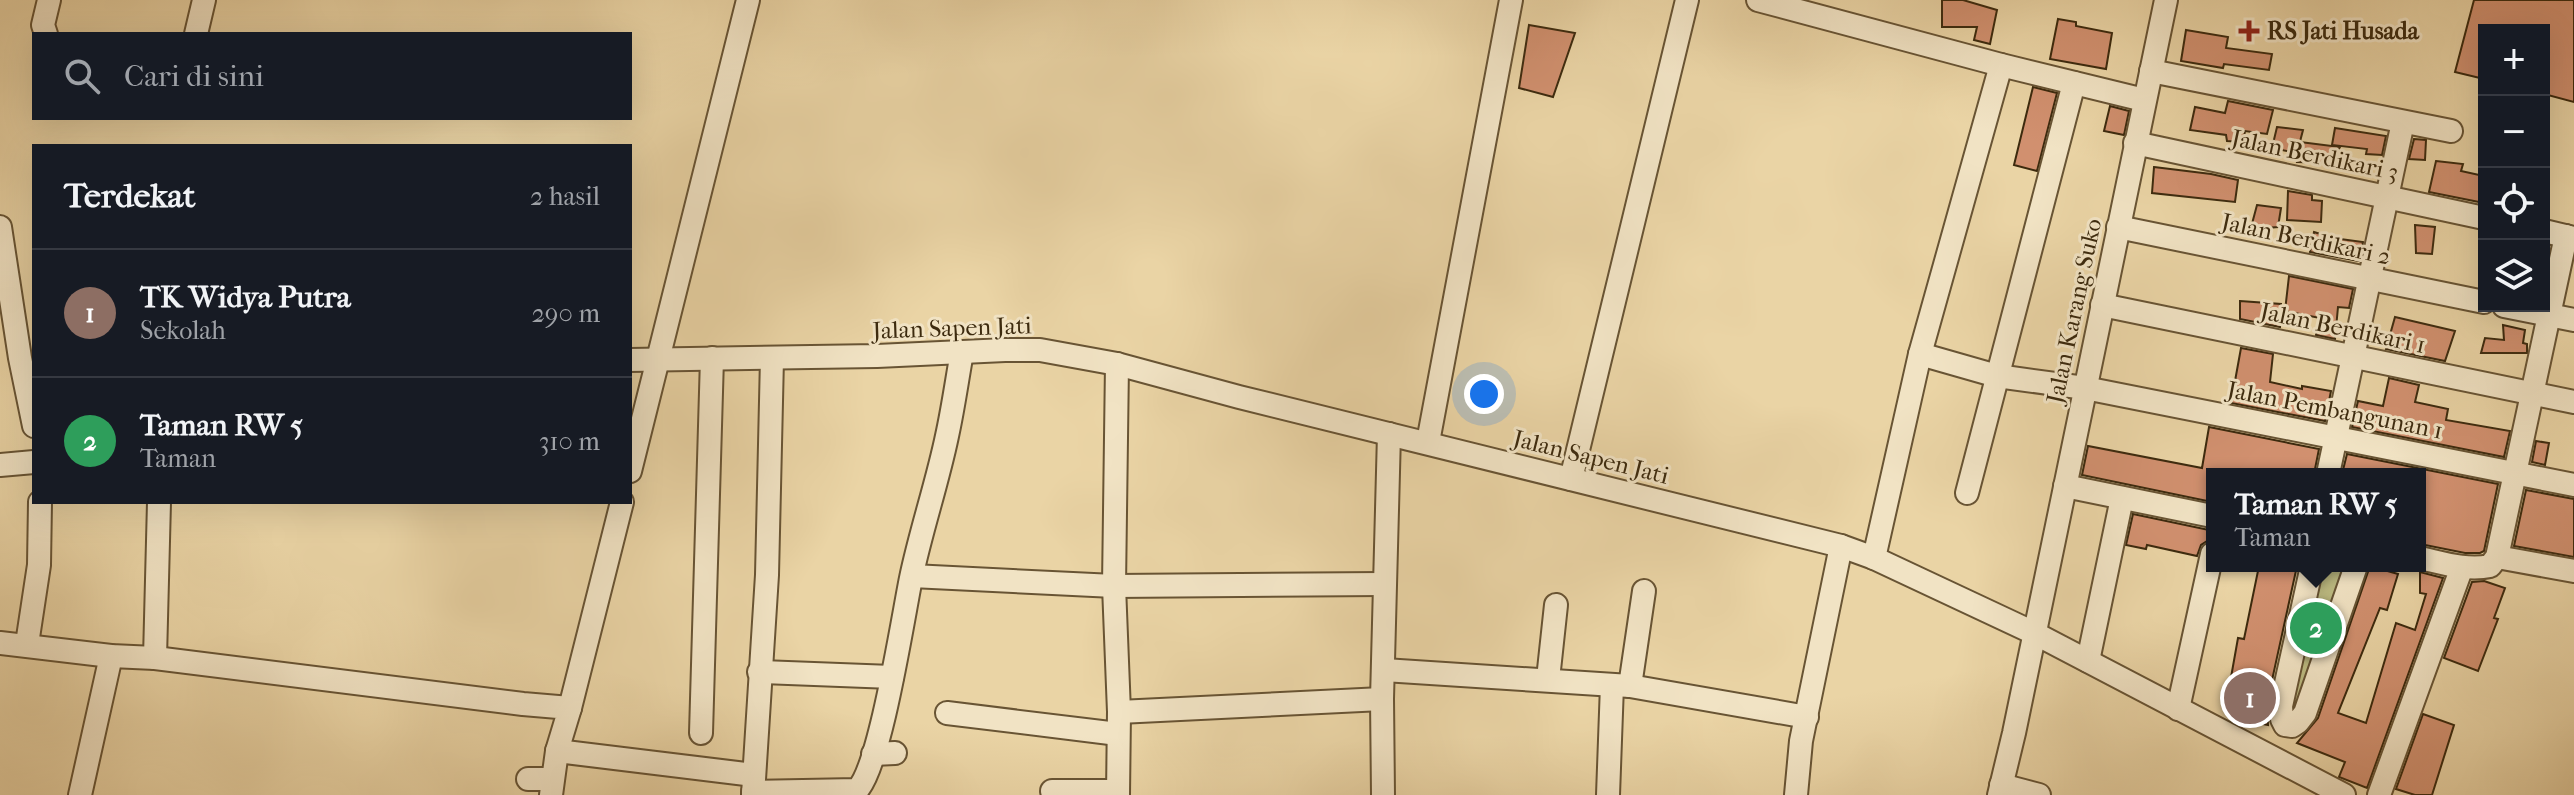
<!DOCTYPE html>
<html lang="id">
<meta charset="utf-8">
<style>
body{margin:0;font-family:"IM FELL French Canon",serif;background:#20242c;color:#f1f3f6}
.controls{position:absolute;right:24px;top:24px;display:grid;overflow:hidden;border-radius:0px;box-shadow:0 8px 32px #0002}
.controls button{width:72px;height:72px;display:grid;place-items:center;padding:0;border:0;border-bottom:2px solid #363941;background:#171b24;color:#f1f3f6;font:40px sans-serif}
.you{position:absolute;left:1484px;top:394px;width:28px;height:28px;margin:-20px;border:6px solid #fff;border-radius:50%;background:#1a73e8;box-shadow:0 0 0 12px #1a73e833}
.badge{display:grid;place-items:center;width:52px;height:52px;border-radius:50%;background:#2563eb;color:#fff;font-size:26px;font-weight:700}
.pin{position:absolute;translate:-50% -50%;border:4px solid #fff;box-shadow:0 2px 8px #0006}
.popup{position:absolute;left:2206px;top:468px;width:220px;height:104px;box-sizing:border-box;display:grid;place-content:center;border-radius:0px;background:#171b24;filter:drop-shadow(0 2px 6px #0005);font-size:26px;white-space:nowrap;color:#9ea1a6}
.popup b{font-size:30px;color:#f1f3f6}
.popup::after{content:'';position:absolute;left:50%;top:100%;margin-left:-16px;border:16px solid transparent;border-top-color:#171b24}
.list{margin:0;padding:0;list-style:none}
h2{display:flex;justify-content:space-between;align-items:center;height:104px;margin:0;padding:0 32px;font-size:34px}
h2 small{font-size:26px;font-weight:400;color:#9ea1a6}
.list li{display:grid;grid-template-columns:52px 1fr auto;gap:24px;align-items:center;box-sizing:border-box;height:128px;padding:0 32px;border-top:2px solid #363941}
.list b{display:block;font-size:30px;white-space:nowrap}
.list p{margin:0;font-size:26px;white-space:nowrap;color:#9ea1a6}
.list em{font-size:26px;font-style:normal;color:#9ea1a6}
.icon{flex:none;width:44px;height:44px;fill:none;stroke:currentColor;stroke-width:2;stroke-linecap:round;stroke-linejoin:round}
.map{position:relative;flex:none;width:2574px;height:795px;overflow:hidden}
.search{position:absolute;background:#171b24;box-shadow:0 8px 32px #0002;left:32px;top:32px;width:600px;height:88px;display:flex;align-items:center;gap:20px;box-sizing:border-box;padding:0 28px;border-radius:0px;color:#9ea1a6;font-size:30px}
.panel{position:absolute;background:#171b24;box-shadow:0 8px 32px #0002;left:32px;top:144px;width:600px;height:360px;border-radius:0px}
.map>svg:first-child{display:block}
.green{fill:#bdbb82;stroke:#7c7248;stroke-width:2}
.building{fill:#d1906f;stroke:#3c2a0e;stroke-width:2}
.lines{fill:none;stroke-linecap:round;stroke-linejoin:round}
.minor-casing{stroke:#685434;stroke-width:26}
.minor{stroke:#f1e3c4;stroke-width:22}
.poi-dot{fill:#8f2418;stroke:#f1e3c4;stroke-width:3}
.labels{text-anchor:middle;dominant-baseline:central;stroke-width:6;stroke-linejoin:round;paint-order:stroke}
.poi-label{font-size:24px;font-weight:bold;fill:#3c2a0e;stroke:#f1e3c4;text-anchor:start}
.street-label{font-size:24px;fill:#3c2a0e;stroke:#f1e3c4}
</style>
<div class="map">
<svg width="2574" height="795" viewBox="0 0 2574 795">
<rect width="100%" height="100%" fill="#ead4a5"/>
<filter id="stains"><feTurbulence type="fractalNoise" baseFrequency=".0025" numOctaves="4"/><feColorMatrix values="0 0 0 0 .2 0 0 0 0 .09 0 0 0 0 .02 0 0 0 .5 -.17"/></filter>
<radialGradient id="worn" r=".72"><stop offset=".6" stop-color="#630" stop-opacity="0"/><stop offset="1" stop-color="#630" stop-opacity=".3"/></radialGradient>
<path class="green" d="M2317,566H2351L2300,714L2286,720Z"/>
<g class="building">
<path d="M1942,0H1963L1997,10L1990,44L1974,40L1977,27H1942Z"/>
<path d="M2474,0H2574V102L2544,94V30H2484V79L2455,72Z"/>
<path d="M2058,19L2076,22V26L2112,33L2106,69L2050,59Z"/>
<path d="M1529,25L1575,33L1553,97L1519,88Z"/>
<path d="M2186,30L2228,37L2226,48L2272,54L2269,70L2224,64L2223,68L2181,61Z"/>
<path d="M2033,87L2057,93L2037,171L2014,165Z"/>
<path d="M2228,101L2273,110L2267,134L2245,131L2243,142L2227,141L2226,135L2190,130L2195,107L2225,113Z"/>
<path d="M2110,106L2129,111L2124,135L2104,131Z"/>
<path d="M2277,127L2303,130L2297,153L2272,148Z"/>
<path d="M2335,128L2386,136L2382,155L2366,154L2367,149L2332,145Z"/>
<path d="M2414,139L2426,140L2425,160L2409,159Z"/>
<path d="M2300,142L2340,147L2330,163L2297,162Z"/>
<path d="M2436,161L2463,164L2461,171L2484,176V203L2429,192Z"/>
<path d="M2154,167L2211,174L2238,180L2235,202L2152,193Z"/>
<path d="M2288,191L2312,195V200L2322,201L2321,222L2287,220Z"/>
<path d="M2257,205L2281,208L2278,227L2266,228L2263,237L2249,235Z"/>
<path d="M2415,225L2435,227L2432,254L2416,253Z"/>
<path d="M2314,232L2333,238L2363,242L2359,261L2310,252Z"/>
<path d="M2289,276L2353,289L2349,308L2338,307L2335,339L2316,335L2320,318L2285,311Z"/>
<path d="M2240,301L2281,304L2280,327L2240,319Z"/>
<path d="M2395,317L2455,331L2445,361L2386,349Z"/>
<path d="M2503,325L2525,330L2523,343L2527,344V353H2481L2485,338L2504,340Z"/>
<path d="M2241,348L2273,354L2270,382L2302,389V386L2331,391L2325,421L2231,403Z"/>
<path d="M2389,378L2419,385L2415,402L2448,409L2446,420L2510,431L2504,457L2352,427L2358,401L2383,406Z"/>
<path d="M2209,427L2319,449L2314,474H2212V502L2082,475L2088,446L2202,468Z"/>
<path d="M2536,441L2549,443L2545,465L2532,462Z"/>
<path d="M2347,454L2498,484L2484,551L2480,553H2465L2420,544V474H2342Z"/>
<path d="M2526,490L2574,499V557L2514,546Z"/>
<path d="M2133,514L2209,530L2207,541L2201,545L2197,556L2147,545L2146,549L2126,545Z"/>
<path d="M2259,566H2297L2267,703L2268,725L2248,721L2250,712L2225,711L2238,638L2244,639Z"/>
<path d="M2370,566L2398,574L2387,610L2380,608L2338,713L2366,723L2396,623L2415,630L2426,594L2420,593V572L2443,578L2367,788L2339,777L2345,762L2297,743L2318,718Z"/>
<path d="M2484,581L2505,588L2494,618L2498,619L2478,671L2444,658L2472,582Z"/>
<path d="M2423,714L2454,725L2432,795H2415L2396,789Z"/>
</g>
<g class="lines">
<g class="minor-casing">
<g id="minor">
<path d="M1758,0L2001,65L2144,100"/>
<path d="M46,34L43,25L49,0"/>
<path d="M196,34L204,0"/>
<path d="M2151,71L2451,131"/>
<path d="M2135,143L2484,218"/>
<path d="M0,227L20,358L34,426"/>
<path d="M2118,227L2484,302"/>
<path d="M2544,231L2574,238"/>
<path d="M2102,305L2574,402"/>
<path d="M2504,306L2574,320"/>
<path d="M1920,354L1997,376L2085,388L2574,485"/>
<path d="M630,360L877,356L1005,350H1040L1117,364L1239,397L1841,546L1874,558L2034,633L2344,795"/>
<path d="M1117,364L1114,586L1119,712L1118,795"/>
<path d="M1428,442L1511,0"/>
<path d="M0,465L34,462"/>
<path d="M630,471L748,0"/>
<path d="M2328,474L2403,122"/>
<path d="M1571,479L1687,0"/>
<path d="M2065,486L2212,516"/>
<path d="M1967,493L2074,83"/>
<path d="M2497,557L2574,571"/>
<path d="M1874,558L1920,354L2001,65"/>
<path d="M2420,558C2443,563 2467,571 2490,566L2497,557L2566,236"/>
<path d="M2312,566L2281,706L2282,719L2285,725L2292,726L2298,722L2305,713L2356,566"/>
<path d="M912,576L1114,586L1384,584"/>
<path d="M0,643L111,656L155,658L523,704L570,708L557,751L551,795"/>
<path d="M27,644L39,565L40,502"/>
<path d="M155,658L159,502"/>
<path d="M2088,661L2122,498"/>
<path d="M1384,670L1630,686L1807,717"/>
<path d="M759,672L892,677"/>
<path d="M1548,679L1556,605"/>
<path d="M1630,686L1644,591"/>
<path d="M570,708L622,502"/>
<path d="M2178,709L2212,554"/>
<path d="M1119,712L1382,699"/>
<path d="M947,713L1118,734"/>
<path d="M701,733L712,358"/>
<path d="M557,751L754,775"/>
<path d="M873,754L895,753"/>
<path d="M528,779H552"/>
<path d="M2001,785L2039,795"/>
<path d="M1052,791H1118"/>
<path d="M753,792L857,790C880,768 903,617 911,578C921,530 937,484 947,436C953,409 957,380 962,352"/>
<path d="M80,795L111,656"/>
<path d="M753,795L767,575L772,358"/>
<path d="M1383,795L1382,699L1389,434"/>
<path d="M1608,795L1612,685"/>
<path d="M1796,795L1801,741L1841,546"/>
<path d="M1999,795L2014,733L2166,0"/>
<path d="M2379,795L2462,567"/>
</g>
</g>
<use href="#minor" class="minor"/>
</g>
<path class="poi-dot" d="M2245 19h8v8h8v8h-8v8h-8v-8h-8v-8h8z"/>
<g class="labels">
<g class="poi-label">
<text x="2267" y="31">RS Jati Husada</text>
</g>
<g class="street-label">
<text transform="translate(2315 155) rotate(12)">Jalan Berdikari 3</text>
<text transform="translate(2306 239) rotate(12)">Jalan Berdikari 2</text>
<text transform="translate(2074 311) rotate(-78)">Jalan Karang Suko</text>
<text transform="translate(952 328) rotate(-2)">Jalan Sapen Jati</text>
<text transform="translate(2343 328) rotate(12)">Jalan Berdikari 1</text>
<text transform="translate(2335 410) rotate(11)">Jalan Pembangunan 1</text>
<text transform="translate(1591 457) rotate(14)">Jalan Sapen Jati</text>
</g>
</g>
<rect width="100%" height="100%" filter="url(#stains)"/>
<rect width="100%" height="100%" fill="url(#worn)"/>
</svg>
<div class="controls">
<button>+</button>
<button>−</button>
<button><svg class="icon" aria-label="locate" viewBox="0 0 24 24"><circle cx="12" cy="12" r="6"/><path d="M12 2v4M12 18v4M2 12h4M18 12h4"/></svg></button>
<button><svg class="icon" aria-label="layers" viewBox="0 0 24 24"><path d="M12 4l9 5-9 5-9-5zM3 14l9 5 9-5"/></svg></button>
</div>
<div class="you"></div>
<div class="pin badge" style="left:2250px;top:698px;background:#8d6e63">1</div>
<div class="pin badge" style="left:2316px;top:628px;background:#2e9e5b">2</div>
<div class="popup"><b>Taman RW 5</b>Taman</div>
<div class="search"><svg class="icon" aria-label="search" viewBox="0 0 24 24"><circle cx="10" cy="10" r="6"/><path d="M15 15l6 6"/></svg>Cari di sini</div>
<section class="panel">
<h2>Terdekat<small>2 hasil</small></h2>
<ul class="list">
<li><span class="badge" style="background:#8d6e63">1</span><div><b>TK Widya Putra</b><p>Sekolah</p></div><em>290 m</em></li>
<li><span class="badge" style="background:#2e9e5b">2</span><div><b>Taman RW 5</b><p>Taman</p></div><em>310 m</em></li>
</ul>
</section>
</div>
